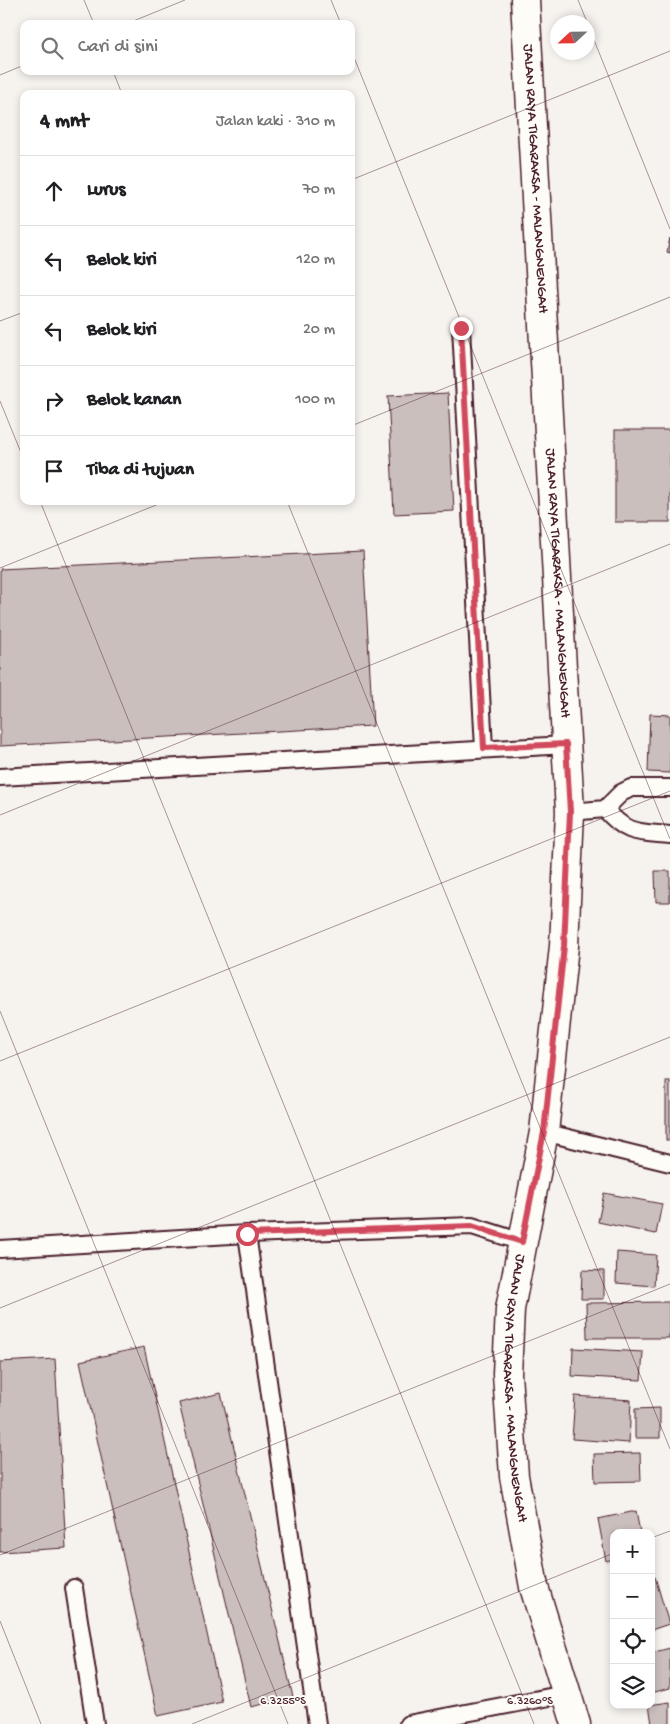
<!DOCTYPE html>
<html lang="id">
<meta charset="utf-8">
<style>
body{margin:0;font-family:"Gochi Hand",sans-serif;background:#f6f6f6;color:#202124}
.controls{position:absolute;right:15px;bottom:15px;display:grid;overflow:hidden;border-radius:10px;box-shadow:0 2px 8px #0003}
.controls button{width:45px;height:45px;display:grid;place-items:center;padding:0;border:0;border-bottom:1px solid #e0e0e0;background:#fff;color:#202124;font:25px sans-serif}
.compass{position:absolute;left:550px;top:15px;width:45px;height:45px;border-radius:50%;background:#fff;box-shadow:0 2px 8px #0003;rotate:248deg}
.stop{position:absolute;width:15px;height:15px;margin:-11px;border:4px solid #d1495b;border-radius:50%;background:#fff}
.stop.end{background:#d1495b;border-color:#fff;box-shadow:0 1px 5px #0008}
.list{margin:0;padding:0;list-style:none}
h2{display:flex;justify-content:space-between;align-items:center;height:65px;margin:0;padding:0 20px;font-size:21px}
h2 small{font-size:16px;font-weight:400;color:#757577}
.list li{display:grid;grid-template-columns:32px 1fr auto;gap:15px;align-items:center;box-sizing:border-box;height:70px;padding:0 20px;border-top:1px solid #e0e0e0}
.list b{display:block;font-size:19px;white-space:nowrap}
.list em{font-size:16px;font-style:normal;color:#757577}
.icon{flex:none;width:28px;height:28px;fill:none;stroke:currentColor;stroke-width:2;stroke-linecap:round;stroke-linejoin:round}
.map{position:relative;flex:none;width:670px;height:1724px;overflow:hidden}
.search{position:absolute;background:#fff;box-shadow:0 2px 8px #0003;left:20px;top:20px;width:335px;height:55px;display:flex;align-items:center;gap:12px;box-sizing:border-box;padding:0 18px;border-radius:10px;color:#757577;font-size:19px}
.panel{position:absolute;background:#fff;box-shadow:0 2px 8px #0003;left:20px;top:90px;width:335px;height:415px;border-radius:10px}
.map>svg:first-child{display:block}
.building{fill:#cbbfbe;stroke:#4a1f2b}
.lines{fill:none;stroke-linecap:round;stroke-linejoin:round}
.service-casing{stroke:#4a1f2b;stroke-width:20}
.primary-casing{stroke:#4a1f2b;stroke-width:31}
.service{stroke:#fdfcf7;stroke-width:16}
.primary{stroke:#fdfcf7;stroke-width:28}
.route{stroke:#d1495b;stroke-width:6}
.ticks{fill:none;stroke:#4a1f2b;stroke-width:1;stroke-opacity:0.45}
.labels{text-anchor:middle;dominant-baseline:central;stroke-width:4;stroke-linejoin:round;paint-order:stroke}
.street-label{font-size:15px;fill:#4a1f2b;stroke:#fdfcf7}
.ticks-label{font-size:12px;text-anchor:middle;fill:#4a1f2b;stroke:#fdfcf7;stroke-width:4;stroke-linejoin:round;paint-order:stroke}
</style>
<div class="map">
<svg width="670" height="1724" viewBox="0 0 670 1724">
<rect width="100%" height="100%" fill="#f6f3ef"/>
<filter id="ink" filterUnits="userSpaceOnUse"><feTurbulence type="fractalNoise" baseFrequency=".02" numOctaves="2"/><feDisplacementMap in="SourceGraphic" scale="10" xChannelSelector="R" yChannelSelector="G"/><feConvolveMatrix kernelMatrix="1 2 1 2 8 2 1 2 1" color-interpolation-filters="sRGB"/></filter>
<g filter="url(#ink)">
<g class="building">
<path d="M670,238V253L667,252Z"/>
<path d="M448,393L454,511L394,514L388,396Z"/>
<rect x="615" y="430" width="55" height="92"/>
<path d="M363,551L373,726L0,746V569Z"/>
<path d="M650,714L670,715V773L648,772Z"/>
<path d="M655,871H670V902H656Z"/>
<rect x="666" y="1081" width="4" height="59"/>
<path d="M604,1193L662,1204L656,1234L598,1222Z"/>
<path d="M617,1252L656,1255L654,1286L616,1283Z"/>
<path d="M582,1270L604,1271V1299H581Z"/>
<path d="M669,1302V1338H587L586,1303Z"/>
<path d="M144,1347L222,1702L158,1716L80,1361Z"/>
<path d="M573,1348L643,1352L641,1380L572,1376Z"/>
<path d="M55,1359L66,1548L0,1552V1362Z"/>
<path d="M221,1393L293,1697L251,1707L179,1403Z"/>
<path d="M575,1396L631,1400L629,1443L572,1439Z"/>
<path d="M660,1408V1438H635V1409Z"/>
<path d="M640,1453L641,1481L595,1482L594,1454Z"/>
<path d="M636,1511L640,1533H614V1559L606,1561L598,1519Z"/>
<path d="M655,1577L669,1624L651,1630V1578Z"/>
<path d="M670,1648V1688L651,1693V1653Z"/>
<path d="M670,1702V1724H652L649,1705Z"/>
</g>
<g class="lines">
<g class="service-casing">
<g id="service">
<path d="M461,328L484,748"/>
<path d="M0,777L566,745"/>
<path d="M605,809C627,835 638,832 670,835"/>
<path d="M570,812L605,809L621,793L631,788H670"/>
<path d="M544,1132L670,1163"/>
<path d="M247,1234L317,1724"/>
<path d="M0,1249L247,1234L472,1226L522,1242"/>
<path d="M74,1588L95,1724"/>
<path d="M408,1724L565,1694"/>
</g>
</g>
<g class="primary-casing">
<g id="primary">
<path id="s1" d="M525,0L570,812L564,946L544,1132L510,1309L507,1374L514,1476L534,1587L576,1724"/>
</g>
</g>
<use href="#service" class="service"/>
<use href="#primary" class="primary"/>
</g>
</g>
<g class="lines" filter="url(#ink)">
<path class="route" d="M247,1234L472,1226L522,1242L544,1132L564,946L570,812L566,744L484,748L461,328"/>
</g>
<path class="ticks" d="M84,0L94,24M331,0L341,24M578,0L587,22M126,24L185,0M588,25L670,229M351,50L670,839M113,71L122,94M0,75L24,65M351,180L670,51M0,321L24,312M0,401L24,460M351,426L670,297M40,501L534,1724M287,501L670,1449M0,568L166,501M0,815L670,544M0,1011L288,1724M0,1061L670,791M0,1308L670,1037M651,1538L670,1531M0,1555L670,1284M0,1621L41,1724M192,1724L614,1553"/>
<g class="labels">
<g class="street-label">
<text stroke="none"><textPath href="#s1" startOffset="179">JALAN RAYA TIGARAKSA - MALANGNENGAH</textPath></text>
<text stroke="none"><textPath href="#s1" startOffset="584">JALAN RAYA TIGARAKSA - MALANGNENGAH</textPath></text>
<text stroke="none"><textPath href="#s1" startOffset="1394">JALAN RAYA TIGARAKSA - MALANGNENGAH</textPath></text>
</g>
</g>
<g class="ticks-label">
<text x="283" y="1704">6.3255°S</text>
<text x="530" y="1704">6.3260°S</text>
</g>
</svg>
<div class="controls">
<button>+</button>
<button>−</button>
<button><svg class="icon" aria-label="locate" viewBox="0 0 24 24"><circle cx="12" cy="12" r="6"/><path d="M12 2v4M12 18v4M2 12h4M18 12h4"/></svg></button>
<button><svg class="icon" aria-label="layers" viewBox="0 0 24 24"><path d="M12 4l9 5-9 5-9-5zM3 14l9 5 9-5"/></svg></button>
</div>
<svg class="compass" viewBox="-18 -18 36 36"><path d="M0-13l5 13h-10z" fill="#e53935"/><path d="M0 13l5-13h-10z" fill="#757577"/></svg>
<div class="stop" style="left:247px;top:1234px"></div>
<div class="stop end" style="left:461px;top:328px"></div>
<div class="search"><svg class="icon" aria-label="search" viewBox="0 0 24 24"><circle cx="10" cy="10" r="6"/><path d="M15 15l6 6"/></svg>Cari di sini</div>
<section class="panel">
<h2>4 mnt<small>Jalan kaki · 310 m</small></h2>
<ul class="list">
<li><svg class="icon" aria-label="ahead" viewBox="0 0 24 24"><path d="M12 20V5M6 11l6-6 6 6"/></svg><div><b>Lurus</b></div><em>70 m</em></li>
<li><svg class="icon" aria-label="left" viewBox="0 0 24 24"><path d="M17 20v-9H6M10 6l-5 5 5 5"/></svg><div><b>Belok kiri</b></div><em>120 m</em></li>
<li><svg class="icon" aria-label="left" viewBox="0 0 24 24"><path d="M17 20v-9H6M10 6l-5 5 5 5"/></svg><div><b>Belok kiri</b></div><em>20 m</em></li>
<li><svg class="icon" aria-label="right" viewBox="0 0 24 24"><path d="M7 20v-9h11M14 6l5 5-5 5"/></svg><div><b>Belok kanan</b></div><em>100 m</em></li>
<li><svg class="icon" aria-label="arrive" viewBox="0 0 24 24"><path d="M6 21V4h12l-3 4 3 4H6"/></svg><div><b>Tiba di tujuan</b></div></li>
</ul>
</section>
</div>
